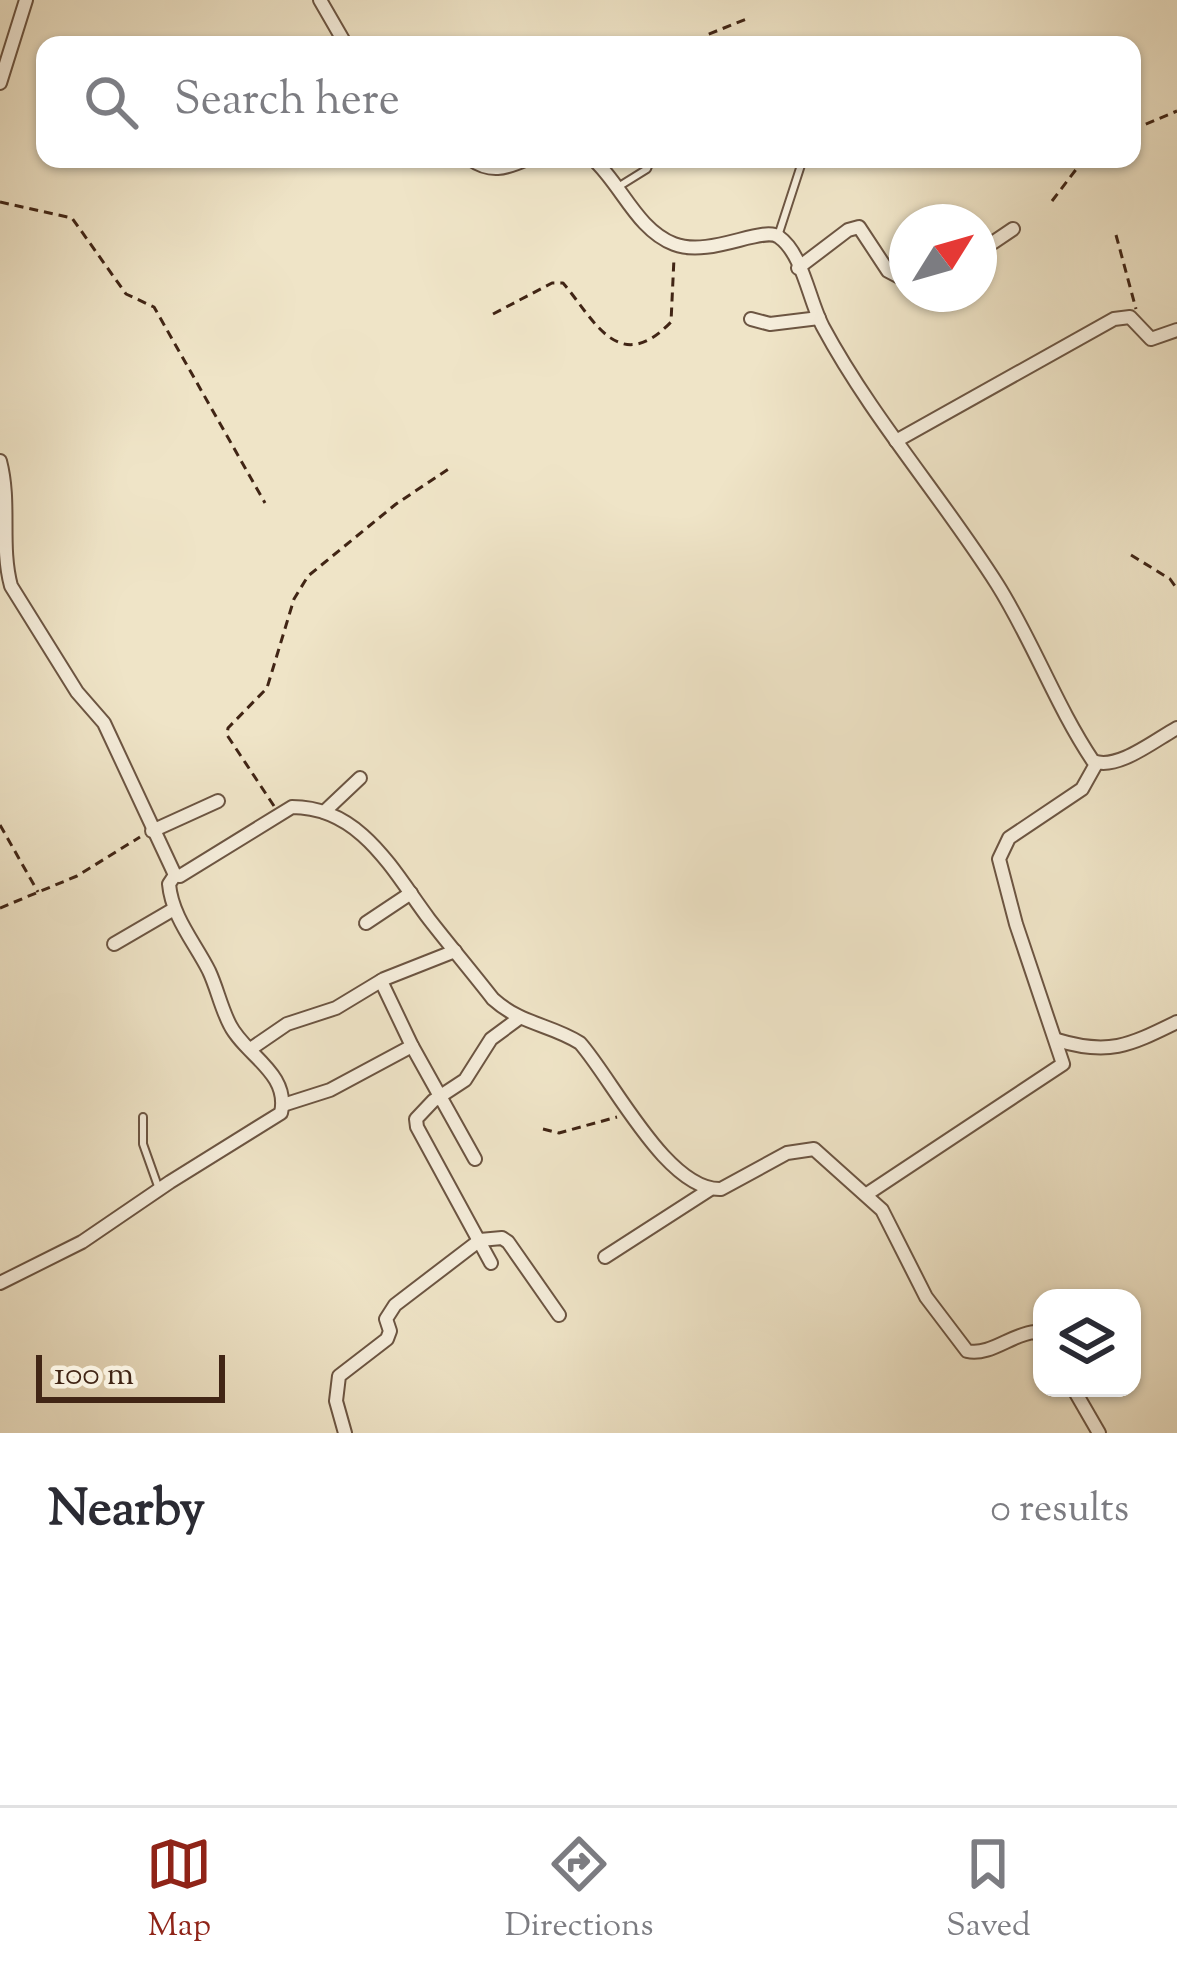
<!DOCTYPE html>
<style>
body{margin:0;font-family:"Sorts Mill Goudy",serif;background:#f2f2f3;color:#2b2b33}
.controls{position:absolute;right:36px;bottom:36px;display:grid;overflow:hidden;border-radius:24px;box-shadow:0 3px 9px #0004}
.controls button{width:108px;height:108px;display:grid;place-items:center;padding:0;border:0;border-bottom:3px solid #e1e1e2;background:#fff;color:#2b2b33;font:60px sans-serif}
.compass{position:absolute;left:889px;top:204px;width:108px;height:108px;border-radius:50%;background:#fff;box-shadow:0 3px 9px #0004;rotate:53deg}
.scale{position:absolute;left:36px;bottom:30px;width:189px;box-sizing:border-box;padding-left:12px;border:6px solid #412515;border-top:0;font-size:33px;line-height:42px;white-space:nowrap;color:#412515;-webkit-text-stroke:9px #f5eddb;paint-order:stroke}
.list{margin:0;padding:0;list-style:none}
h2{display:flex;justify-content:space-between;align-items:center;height:156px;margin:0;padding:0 48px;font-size:51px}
h2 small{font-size:39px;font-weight:400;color:#7c7c81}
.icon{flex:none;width:66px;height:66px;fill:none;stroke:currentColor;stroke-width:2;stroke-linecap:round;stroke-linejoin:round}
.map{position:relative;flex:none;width:1177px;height:1433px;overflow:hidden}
.search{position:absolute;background:#fff;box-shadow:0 3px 9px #0004;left:36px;right:36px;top:36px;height:132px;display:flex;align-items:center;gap:30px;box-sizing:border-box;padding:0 42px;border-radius:24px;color:#7c7c81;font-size:45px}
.sheet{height:372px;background:#fff}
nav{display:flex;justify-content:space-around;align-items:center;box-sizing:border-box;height:168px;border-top:3px solid #e1e1e2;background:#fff;font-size:33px;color:#7c7c81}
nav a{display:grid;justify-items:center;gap:6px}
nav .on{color:#8f2418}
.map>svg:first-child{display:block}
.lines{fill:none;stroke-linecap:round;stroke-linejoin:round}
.service-casing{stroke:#6c5542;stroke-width:10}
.minor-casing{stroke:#6c5542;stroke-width:16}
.path{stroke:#412515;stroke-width:3;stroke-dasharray:9 6;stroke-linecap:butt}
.service{stroke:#f5eddb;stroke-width:6}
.minor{stroke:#f5eddb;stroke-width:12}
</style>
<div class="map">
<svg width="1177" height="1433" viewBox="0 0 1177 1433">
<rect width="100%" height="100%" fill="#efe4c7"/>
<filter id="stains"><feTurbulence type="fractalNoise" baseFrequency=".00167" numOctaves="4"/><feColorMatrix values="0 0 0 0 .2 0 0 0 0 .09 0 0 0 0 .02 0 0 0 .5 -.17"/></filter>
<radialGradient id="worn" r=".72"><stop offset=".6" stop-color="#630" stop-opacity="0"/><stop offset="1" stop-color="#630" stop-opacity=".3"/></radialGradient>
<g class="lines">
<g class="service-casing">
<g id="service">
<path d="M618,187L647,169L651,159"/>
<path d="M778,236L803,159"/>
<path d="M143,1117V1144L159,1189"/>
</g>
</g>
<g class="minor-casing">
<g id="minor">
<path d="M320,0L346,45"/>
<path d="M0,83L26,0"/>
<path d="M470,159C490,173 505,169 527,159"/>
<path d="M593,159C621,184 637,230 674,244C710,258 763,225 779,237C803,254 809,301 823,327C872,418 942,497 997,584C1033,641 1056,706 1093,761C1117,771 1155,740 1177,728"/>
<path d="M979,252L1013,229"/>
<path d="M798,268L848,230L859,227L888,271L907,281"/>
<path d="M751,319L770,324L819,318"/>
<path d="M896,441L1114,319L1130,317L1151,339L1177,330"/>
<path d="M0,461C11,503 0,545 11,586L77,692L104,723L175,875L180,876L292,807C361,807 393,871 429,919C450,946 472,972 493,999C522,1025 550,1024 580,1043C613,1080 667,1191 721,1189L787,1153L814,1149L882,1210L926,1297L967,1351C991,1356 1011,1334 1035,1332L1042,1338"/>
<path d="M324,812L360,778"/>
<path d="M152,831L218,801"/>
<path d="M366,923L411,893"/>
<path d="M114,944L174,909"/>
<path d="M381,981L412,1046L475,1159"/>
<path d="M1057,1040C1109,1056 1130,1045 1177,1022"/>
<path d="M252,1048L287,1024L336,1008L384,979L455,951"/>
<path d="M283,1105L330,1090L412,1046"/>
<path d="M867,1194L1063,1064L1016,924L999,859L1009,838L1082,789L1096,764"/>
<path d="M605,1257L709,1190"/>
<path d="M491,1263L417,1127L416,1119L433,1101L465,1080L491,1039L518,1019"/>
<path d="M0,1283L82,1242L170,1182L281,1113C290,1073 245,1055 230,1025C221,1008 217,988 209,971C195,943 172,917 169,884L175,875"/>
<path d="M1073,1388L1099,1433"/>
<path d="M345,1433L336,1401L339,1376L387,1339L390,1331L386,1319L395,1305L480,1240L502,1238L508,1242L559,1315"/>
</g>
</g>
<g class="path">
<path d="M700,45L704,36L749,18"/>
<path d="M1132,130L1177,111"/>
<path d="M1052,201L1084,159"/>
<path d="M0,202L72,218L126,294L154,307L265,503"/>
<path d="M1116,235L1136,309"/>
<path d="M493,314L552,283H563C594,319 618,377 671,322L674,258"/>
<path d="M1131,555L1170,579L1177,589"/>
<path d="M274,806L227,735L228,728L267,688L294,599L308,576L396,504L450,468"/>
<path d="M0,825L38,892"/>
<path d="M0,908L77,876L140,837"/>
<path d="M543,1129L559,1133L617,1117"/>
</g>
<use href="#service" class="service"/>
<use href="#minor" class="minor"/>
</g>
<rect width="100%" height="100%" filter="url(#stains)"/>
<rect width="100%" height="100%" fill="url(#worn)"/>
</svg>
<div class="controls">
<button><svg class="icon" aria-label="layers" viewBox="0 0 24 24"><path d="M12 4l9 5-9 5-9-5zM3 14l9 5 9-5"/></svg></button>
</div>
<svg class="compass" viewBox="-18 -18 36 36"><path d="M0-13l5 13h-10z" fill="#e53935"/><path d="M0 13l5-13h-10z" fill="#7c7c81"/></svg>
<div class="scale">100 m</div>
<div class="search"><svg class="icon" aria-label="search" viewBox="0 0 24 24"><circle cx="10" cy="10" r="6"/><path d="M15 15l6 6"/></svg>Search here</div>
</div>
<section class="sheet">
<h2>Nearby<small>0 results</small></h2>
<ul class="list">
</ul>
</section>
<nav>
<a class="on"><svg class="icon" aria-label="map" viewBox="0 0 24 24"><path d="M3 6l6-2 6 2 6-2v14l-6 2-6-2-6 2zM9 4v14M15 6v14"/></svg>Map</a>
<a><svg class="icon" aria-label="directions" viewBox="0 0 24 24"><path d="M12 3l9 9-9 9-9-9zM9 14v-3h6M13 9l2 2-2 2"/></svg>Directions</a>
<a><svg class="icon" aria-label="saved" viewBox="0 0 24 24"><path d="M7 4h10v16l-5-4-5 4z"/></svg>Saved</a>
</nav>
